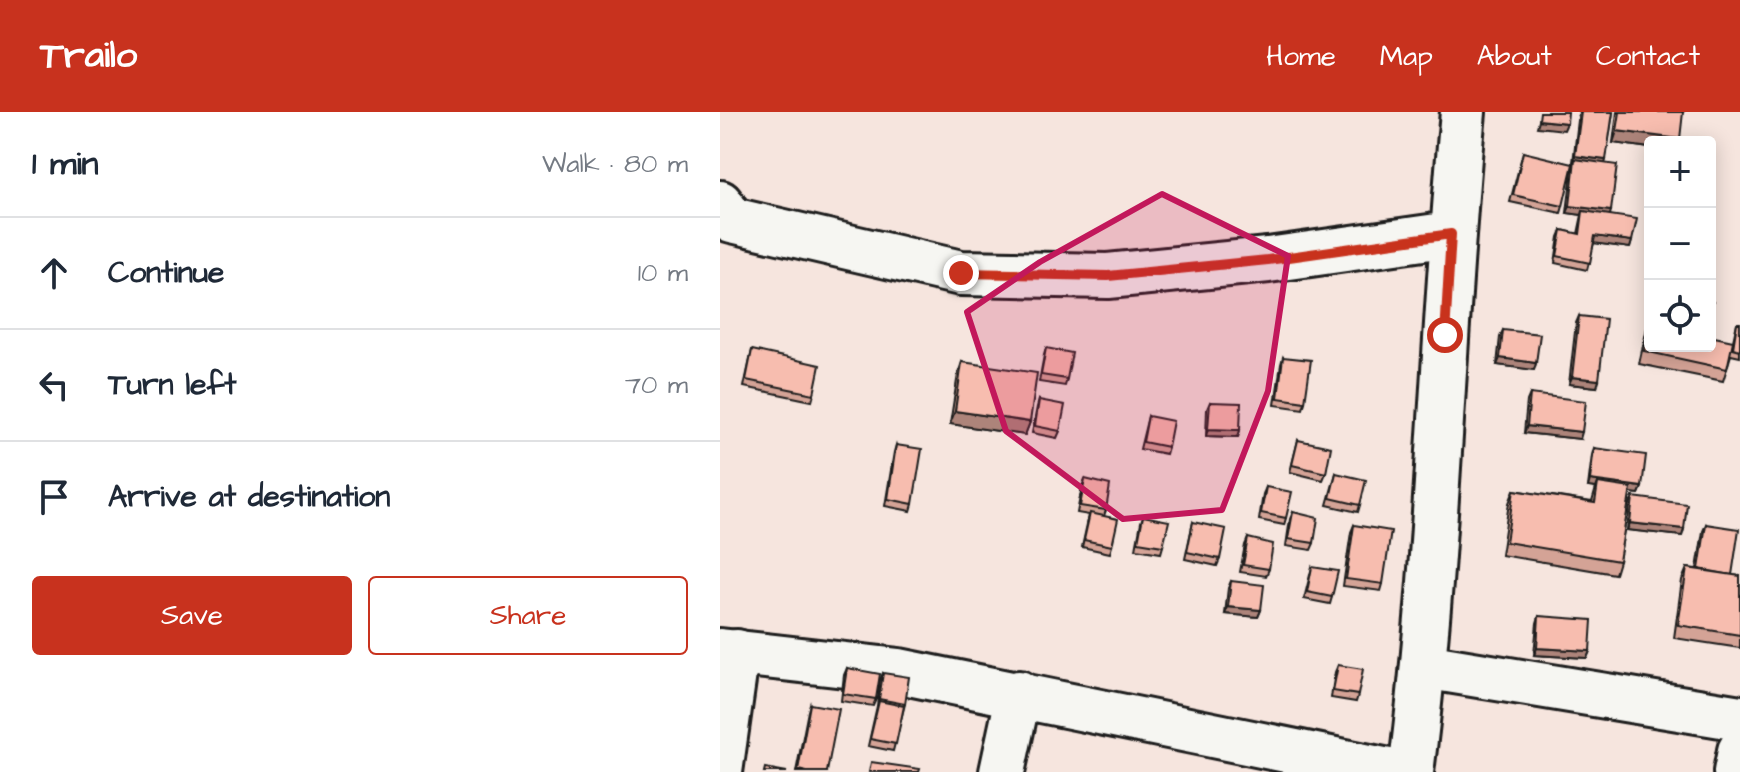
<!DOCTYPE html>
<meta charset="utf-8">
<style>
body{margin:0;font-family:"Architects Daughter",sans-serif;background:#f2f2f3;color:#1f2937}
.controls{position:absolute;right:24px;top:24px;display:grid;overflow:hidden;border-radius:8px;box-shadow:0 4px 20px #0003}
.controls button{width:72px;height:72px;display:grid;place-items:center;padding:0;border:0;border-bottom:2px solid #e0e1e3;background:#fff;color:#1f2937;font:40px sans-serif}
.stop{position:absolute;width:24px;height:24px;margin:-18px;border:6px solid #c8321e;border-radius:50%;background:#fff}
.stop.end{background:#c8321e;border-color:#fff;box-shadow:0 2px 8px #0008}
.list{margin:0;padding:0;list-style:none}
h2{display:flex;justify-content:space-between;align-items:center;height:104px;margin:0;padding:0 32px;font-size:34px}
h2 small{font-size:26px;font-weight:400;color:#747a83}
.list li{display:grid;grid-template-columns:52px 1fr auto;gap:24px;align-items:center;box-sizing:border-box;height:112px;padding:0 32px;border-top:2px solid #e0e1e3}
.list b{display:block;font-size:30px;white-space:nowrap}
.list em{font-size:26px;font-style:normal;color:#747a83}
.actions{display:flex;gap:16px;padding:24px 32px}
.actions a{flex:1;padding:18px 0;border:2px solid #c8321e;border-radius:8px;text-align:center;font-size:28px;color:#c8321e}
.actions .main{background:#c8321e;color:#fff}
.icon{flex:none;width:44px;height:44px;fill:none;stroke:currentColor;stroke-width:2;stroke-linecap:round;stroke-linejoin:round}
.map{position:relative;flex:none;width:1020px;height:660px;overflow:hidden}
header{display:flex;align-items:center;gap:48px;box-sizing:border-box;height:112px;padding:0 40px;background:#c8321e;color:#fff}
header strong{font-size:38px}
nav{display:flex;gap:44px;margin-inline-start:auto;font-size:28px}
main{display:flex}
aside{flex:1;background:#fff}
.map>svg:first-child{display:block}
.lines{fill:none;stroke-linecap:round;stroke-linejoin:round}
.street-casing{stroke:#1c1c1c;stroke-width:50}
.street{stroke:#f6f6f2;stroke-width:44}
.wall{fill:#d4a396;stroke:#1c1c1c;stroke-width:2}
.shaded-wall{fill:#ad847a;stroke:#1c1c1c;stroke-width:2}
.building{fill:#f7bdaf;stroke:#1c1c1c;stroke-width:2}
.route{stroke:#c8321e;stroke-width:10}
.marked{fill:#c2185b;fill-opacity:0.2;stroke:#c2185b;stroke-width:6;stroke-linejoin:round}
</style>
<header>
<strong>Trailo</strong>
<nav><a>Home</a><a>Map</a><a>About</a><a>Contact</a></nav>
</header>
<main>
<aside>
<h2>1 min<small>Walk · 80 m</small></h2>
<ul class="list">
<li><svg class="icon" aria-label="ahead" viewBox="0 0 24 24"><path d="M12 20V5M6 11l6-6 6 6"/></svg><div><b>Continue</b></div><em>10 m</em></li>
<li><svg class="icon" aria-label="left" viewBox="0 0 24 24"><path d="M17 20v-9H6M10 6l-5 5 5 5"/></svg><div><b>Turn left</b></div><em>70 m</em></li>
<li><svg class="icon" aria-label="arrive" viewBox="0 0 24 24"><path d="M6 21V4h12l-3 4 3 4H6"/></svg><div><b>Arrive at destination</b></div></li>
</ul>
<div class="actions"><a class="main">Save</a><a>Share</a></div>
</aside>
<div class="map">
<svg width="1020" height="660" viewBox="0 0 1020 660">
<rect width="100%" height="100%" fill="#f6e5de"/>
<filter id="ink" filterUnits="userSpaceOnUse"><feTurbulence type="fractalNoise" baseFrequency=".0125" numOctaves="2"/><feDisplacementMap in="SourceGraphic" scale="16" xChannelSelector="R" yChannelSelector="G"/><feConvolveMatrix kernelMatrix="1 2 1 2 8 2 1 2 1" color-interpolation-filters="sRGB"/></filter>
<g filter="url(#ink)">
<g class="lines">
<g class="street-casing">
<g id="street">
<path d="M0,91L12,108L241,161L388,164L548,148L731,122"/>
<path d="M0,539L179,559L674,660"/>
<path d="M704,554L1020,606"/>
<path d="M0,660L17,540"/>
<path d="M282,660L299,581"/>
<path d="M691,660C719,441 722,220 743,0"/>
<path d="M1016,660L1020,639"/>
</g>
</g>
<use href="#street" class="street"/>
</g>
<g class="wall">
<path d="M859,0H893L885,51L890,103L912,129L910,136L874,131L867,158L835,151L839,125L842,118L858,122L862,103L847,101Z"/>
<path d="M897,0H963L930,30V36L893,31Z"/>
<path d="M803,40L843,94L841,101L790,90Z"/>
<path d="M930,202V234L1013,229L1017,211H1020V245L1011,243L1003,269L919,252Z"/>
<path d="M859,204L877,275L849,272L856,211Z"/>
<path d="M783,218L816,251L814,258L777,253L780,225Z"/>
<path d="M326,236L347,267L345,274L319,270L324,243Z"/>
<path d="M32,238L94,282L92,289L24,275Z"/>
<path d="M563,245L585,290L583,297L555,293L561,252Z"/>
<path d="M242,250L310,310L305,323L230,312L238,262Z"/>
<path d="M810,282L860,327L804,321L807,289Z"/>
<path d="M319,288L340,319L337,326L312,321L317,295Z"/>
<path d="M490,290L520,318L518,325L486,324L487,297Z"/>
<path d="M428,304L448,335L446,342L420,337Z"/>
<path d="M578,328L606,361L603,368L570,360Z"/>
<path d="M176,333L193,392L191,399L165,394L174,340Z"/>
<path d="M874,336L922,375L919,382L910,381L899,449L895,462L781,443L789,391L794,378L872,390L876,376L868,375L872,343Z"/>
<path d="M616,361L640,393L638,400L607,393Z"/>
<path d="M365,367L386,398L384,404L392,434L390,441L362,435L369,403L357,401L362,374Z"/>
<path d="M546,375L566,406L564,413L539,408L543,382Z"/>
<path d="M913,385L964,417L962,424L907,418L910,392Z"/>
<path d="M573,400L594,431L591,438L566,434L570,407Z"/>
<path d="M423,404L443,434L441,441L416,437L421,410Z"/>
<path d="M473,410L500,447L497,454L465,447Z"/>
<path d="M986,412L1012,463L1020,464V536L954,526L962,468L967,456L977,457L983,419Z"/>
<path d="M634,413L663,472L661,479L623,474L631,420Z"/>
<path d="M528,426L549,457L546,464L520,460L525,433Z"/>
<path d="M592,455L612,485L610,492L584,487Z"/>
<path d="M511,469L541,498L538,505L505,502L508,476Z"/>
<path d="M819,504L870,539L867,546L814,543L817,511Z"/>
<path d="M618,553L638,583L636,590L611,586L615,560Z"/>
<path d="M127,556L156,587L153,594L121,589L124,563Z"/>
<path d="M163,561L185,592L173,639L148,634L157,594L160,568Z"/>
<path d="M90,592L107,660H76L88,599Z"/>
</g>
<g class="shaded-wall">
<path d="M819,8L847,11L844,18L817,15Z"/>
<path d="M897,19L960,27L959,30H930V36L893,31Z"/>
<path d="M855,44L886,48L884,55L855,47L854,51H853Z"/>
<path d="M850,94L891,99L889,106L863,99L862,103L847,101Z"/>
<path d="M875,124L912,129L910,136L873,131Z"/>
<path d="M780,246L816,251L814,258L777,253Z"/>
<path d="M852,265L879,268L877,275L849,272Z"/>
<path d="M235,299L310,310L305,323L230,312Z"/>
<path d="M807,314L862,320L860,327L804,321Z"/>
<path d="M488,317L520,318L518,325L486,324Z"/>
<path d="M870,368L922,375L919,382L877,376L878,371L876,376L868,375Z"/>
<path d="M910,411L964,417L962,424L907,418Z"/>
<path d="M508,495L541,498L538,505L505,502Z"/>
<path d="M817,536L870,539L867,546L814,543Z"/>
</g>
<g class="building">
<path d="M820,0H848L847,11L819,8Z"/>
<path d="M861,0H893L886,48L855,44Z"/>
<path d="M900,0H963L960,27L897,19Z"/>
<path d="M803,40L853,52L843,94L793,83Z"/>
<path d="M855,47L897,53L891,99L850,94Z"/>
<path d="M863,99L917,107L912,129L875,124L870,151L837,144L842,118L860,122Z"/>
<path d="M990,189L993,190L990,205Z"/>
<path d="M859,204L886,207L879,268L852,265Z"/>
<path d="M930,211V234H990V224L1013,229L1007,257L924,239Z"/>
<path d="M1017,211H1020V238L1013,236Z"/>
<path d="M783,218L820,222L816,251L780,246Z"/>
<path d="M326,236L352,241L347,267L321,263Z"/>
<path d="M32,238L100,253L94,282L26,268Z"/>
<path d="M563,245L591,248L585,290L558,286Z"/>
<path d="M242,250L317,261L310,310L235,299Z"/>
<path d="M810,282L866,289L862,320L807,314Z"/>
<path d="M319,288L345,293L340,319L315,314Z"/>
<path d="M490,290L521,291L520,318L488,317Z"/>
<path d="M428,304L453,309L448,335L423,330Z"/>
<path d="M578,328L611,335L606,361L572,353Z"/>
<path d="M176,333L202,337L193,392L168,387Z"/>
<path d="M874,336L926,343L922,375L870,368Z"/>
<path d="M616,361L646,368L640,393L610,386Z"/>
<path d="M365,367L390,373L386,398L360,394Z"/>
<path d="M878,371L911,376L899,449L786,430L794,378L875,391Z"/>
<path d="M546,375L572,380L566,406L541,401Z"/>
<path d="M913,385L967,392L964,417L910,411Z"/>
<path d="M573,400L598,406L594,431L568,427Z"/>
<path d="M370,401L398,407L392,434L364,428Z"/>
<path d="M423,404L449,409L443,434L418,430Z"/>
<path d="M473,410L506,417L500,447L467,440Z"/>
<path d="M986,412L1019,417L1012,463L979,457Z"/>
<path d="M634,413L671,419L663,472L626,467Z"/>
<path d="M528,426L553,432L549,457L523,453Z"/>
<path d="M592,455L618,459L612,485L587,480Z"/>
<path d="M967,456L1020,464V523L958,513Z"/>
<path d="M511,469L544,473L541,498L508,495Z"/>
<path d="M819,504L872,508L870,539L817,536Z"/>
<path d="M618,553L643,557L638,583L613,579Z"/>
<path d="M127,556L160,562L156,587L123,582Z"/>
<path d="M163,561L189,565L185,592L159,587Z"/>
<path d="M159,589L184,594L176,632L150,627Z"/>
<path d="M90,592L119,597L107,660H87L78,658Z"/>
<path d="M151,650L200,657L199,660H149Z"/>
<path d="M45,656L67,660H44Z"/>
</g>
</g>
<g class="lines" filter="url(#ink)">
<path class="route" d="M241,161L388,164L548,148L731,122L725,223"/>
</g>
<path class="marked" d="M442,82L568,144L548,279L502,398L403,407L286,319L247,200L320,150Z"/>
</svg>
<div class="controls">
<button>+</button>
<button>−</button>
<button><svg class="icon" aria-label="locate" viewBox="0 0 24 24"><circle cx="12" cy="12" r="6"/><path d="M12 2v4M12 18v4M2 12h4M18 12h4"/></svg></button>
</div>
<div class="stop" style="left:725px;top:223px"></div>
<div class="stop end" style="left:241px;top:161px"></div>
</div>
</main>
